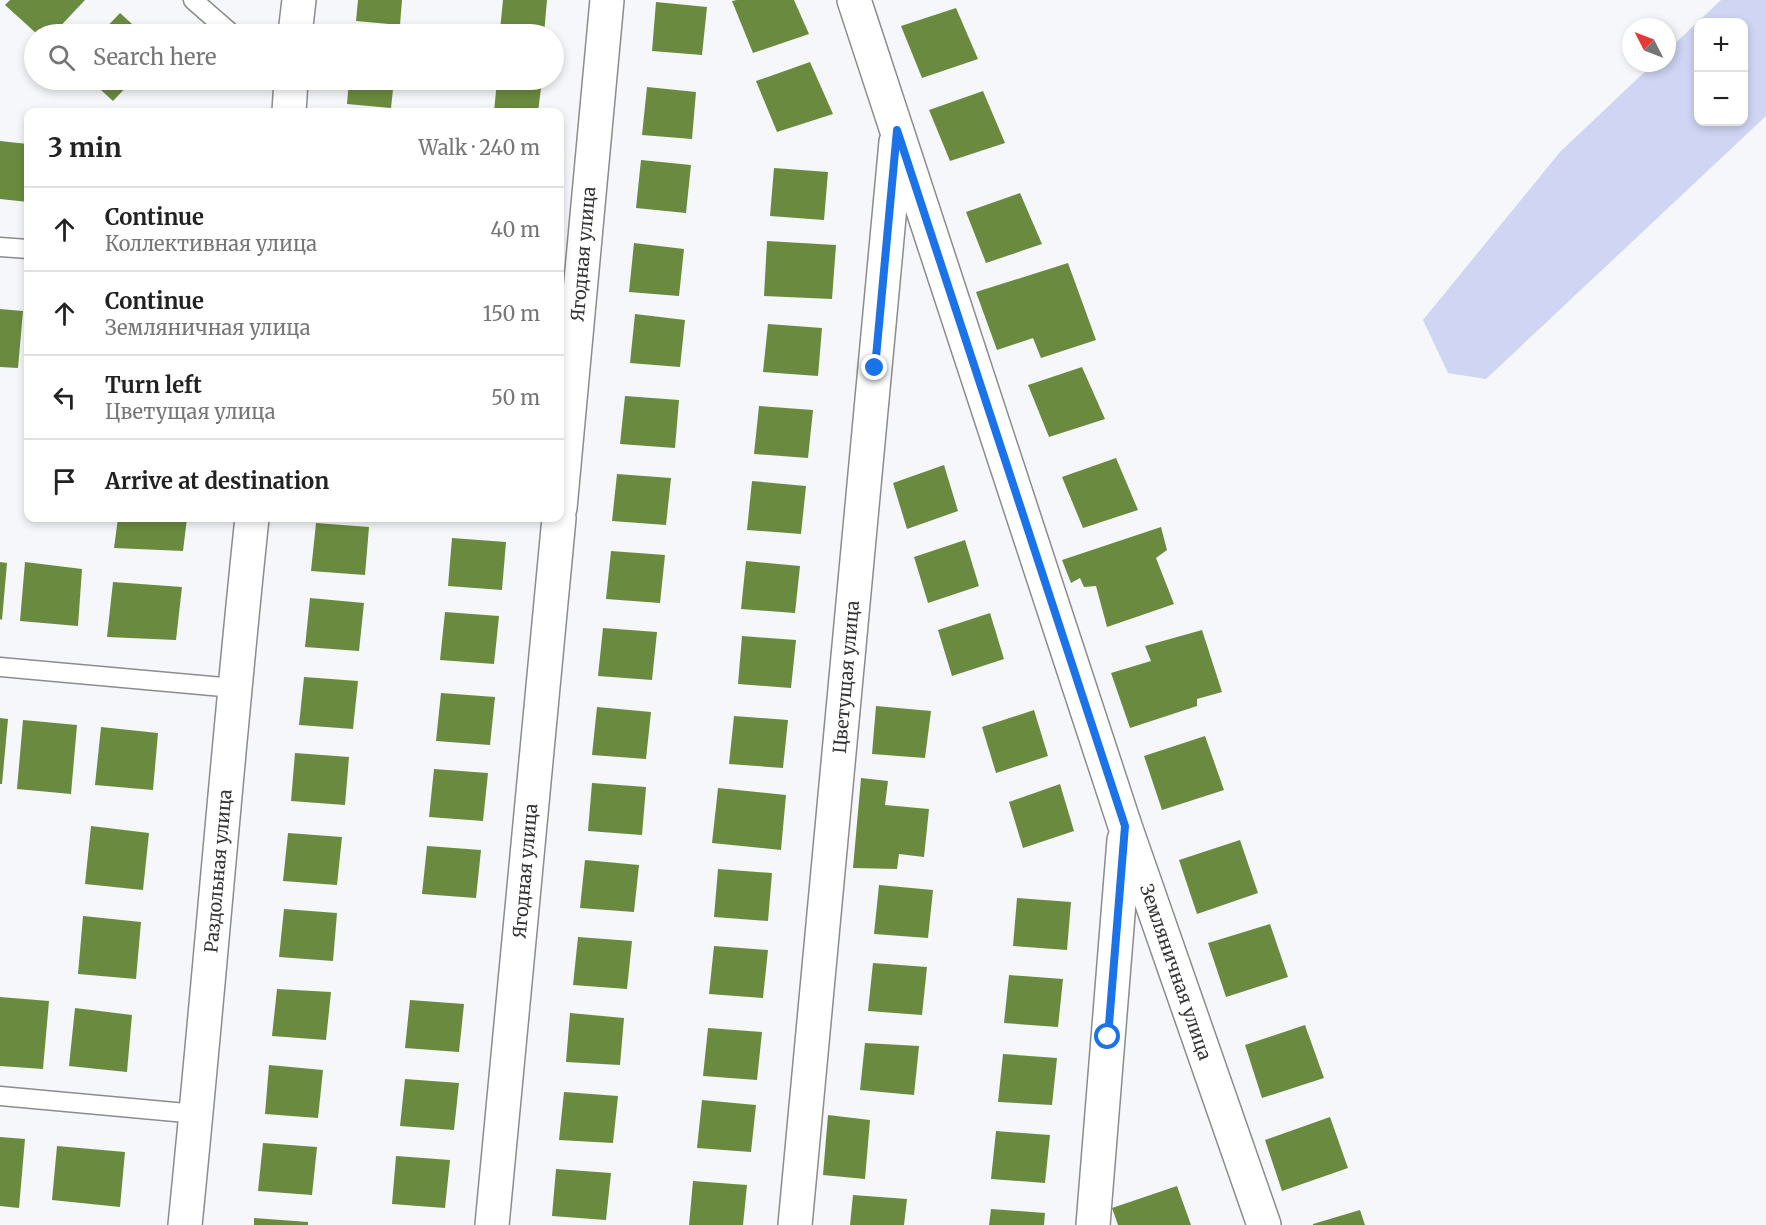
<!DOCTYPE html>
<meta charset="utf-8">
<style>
body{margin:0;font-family:Merriweather,serif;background:#f2f2f2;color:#222}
.controls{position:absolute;right:18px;top:18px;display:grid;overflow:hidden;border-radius:12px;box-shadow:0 3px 9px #0003}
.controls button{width:54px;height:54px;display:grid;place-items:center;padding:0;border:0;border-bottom:2px solid #e0e0e0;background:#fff;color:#222;font:30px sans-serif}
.compass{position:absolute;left:1622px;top:18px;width:54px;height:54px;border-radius:50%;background:#fff;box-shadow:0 3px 9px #0003;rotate:312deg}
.stop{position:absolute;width:18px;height:18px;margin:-14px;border:4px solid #1a73e8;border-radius:50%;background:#fff}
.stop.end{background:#1a73e8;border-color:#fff;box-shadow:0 2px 6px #0008}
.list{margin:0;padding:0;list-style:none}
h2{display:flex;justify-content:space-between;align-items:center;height:78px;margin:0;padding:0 24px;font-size:26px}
h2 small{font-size:20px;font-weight:400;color:#767676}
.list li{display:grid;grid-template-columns:39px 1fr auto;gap:18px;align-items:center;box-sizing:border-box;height:84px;padding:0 24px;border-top:2px solid #e0e0e0}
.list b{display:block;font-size:22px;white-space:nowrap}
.list p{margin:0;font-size:20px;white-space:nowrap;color:#767676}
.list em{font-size:20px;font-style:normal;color:#767676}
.icon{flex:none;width:33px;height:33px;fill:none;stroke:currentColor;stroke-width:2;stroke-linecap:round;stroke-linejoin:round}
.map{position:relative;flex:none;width:1766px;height:1225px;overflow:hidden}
.search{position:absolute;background:#fff;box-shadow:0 3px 9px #0003;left:24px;top:24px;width:540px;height:66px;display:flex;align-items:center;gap:15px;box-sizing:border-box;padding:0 21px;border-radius:33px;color:#767676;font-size:22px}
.panel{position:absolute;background:#fff;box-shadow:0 3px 9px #0003;left:24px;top:108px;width:540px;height:414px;border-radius:12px}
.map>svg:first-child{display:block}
.green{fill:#cfd5f3;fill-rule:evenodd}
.building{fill:#6a8b3f}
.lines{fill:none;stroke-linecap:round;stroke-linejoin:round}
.lane-casing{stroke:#8c8c8f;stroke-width:21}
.street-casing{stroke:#8c8c8f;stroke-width:36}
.lane{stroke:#fff;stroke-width:18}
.street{stroke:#fff;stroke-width:33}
.route{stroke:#1a73e8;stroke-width:8}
.labels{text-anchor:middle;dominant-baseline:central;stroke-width:6;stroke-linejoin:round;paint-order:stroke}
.street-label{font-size:18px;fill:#343435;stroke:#fff}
</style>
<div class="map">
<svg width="1766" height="1225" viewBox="0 0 1766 1225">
<rect width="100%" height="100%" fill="#f6f7fa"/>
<path class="green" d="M1721,0H1766V116L1486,379L1448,373L1423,320L1560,152L1654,63H1667V51ZM1698,22H1744V122H1698Z"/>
<g class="building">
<path d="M10,0H85L53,34H37L5,5Z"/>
<path d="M358,0H402L400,25L356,21Z"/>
<path d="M503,0H547L544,34L500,30Z"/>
<path d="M737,0H794L809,34L753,53L732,1Z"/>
<path d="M656,2L707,7L702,55L652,51Z"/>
<path d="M956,8L978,59L922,78L901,26Z"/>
<path d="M120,13L143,34H100Z"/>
<path d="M810,62L833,114L777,132L756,81Z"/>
<path d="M90,80H133L113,101Z"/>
<path d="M349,80H394L391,108L347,104Z"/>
<path d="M497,80H542L538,112H494Z"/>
<path d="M647,87L696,92L692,139L642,135Z"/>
<path d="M983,91L1005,143L950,161L929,110Z"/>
<path d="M0,141L28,144V202L0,199Z"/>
<path d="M641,160L691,165L686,213L636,208Z"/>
<path d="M774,168L828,172L824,220L770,216Z"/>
<path d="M1020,193L1042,244L986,263L966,212Z"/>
<path d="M767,241L836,245L832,299L764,296Z"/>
<path d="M634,243L684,249L679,296L629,292Z"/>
<path d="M1068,263L1096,340L1041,358L1033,338L997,350L976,292Z"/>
<path d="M0,309L23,311L18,368L0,367Z"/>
<path d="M635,314L685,320L680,367L630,363Z"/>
<path d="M768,324L822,328L818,376L763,372Z"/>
<path d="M1082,367L1105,419L1049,437L1028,385Z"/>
<path d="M625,396L679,400L675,448L620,444Z"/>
<path d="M759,406L813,410L808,458L754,454Z"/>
<path d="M1116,458L1138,510L1083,528L1062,477Z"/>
<path d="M944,465L958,511L907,529L893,483Z"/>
<path d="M617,474L671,478L666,525L612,521Z"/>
<path d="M752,481L806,486L801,534L747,530Z"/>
<path d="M118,518H187L183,551L114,548Z"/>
<path d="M316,523L369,527L365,575L311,571Z"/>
<path d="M1161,527L1167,550L1156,558L1174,604L1107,627L1096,586L1084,587L1080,578L1071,583L1062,560Z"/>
<path d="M452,538L506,542L502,590L448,586Z"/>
<path d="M965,540L979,586L928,603L914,557Z"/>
<path d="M611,551L665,555L660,603L606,599Z"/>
<path d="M746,561L800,566L795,613L741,609Z"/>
<path d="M0,562L7,563L2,620L0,619Z"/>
<path d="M25,562L82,569L78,626L20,621Z"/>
<path d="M113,582L182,587L176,640L107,637Z"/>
<path d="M310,598L364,603L359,651L305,647Z"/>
<path d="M445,612L499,616L494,664L440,660Z"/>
<path d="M990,613L1004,659L952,676L938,630Z"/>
<path d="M603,628L657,632L652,680L598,676Z"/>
<path d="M1202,630L1222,692L1197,699V706L1130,728L1111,673L1151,661L1145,646Z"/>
<path d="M742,636L796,640L791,688L738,684Z"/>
<path d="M304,677L358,681L353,729L299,725Z"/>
<path d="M441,693L495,697L490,745L436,741Z"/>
<path d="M876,706L931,711L925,758L872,754Z"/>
<path d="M597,707L651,712L646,759L592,755Z"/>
<path d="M1034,710L1048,756L996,773L982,727Z"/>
<path d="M734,716L788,720L783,768L729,764Z"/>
<path d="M0,718L8,719L2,784H0Z"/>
<path d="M23,720L77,725L71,794L17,789Z"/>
<path d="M101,727L158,733L153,790L95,785Z"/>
<path d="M1205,736L1224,790L1162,810L1144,756Z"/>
<path d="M295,753L349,757L345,805L291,801Z"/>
<path d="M434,769L488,773L483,821L429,817Z"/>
<path d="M861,778L888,781L885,805L929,809L924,857L899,854L897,869L853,868Z"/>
<path d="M592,783L646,787L642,835L588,831Z"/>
<path d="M1060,784L1074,831L1023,848L1009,802Z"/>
<path d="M718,788L786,795L781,850L712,843Z"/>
<path d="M91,826L149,833L143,890L85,884Z"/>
<path d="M288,833L342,837L337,885L283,881Z"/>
<path d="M1240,840L1258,893L1197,914L1179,860Z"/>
<path d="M427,846L481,850L476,898L422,894Z"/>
<path d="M585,860L639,865L634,912L580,908Z"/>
<path d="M718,869L772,873L768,921L714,917Z"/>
<path d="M879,885L933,890L928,938L874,934Z"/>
<path d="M1017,898L1071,902L1067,950L1013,946Z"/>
<path d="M284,909L337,913L333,961L279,957Z"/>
<path d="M83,916L141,922L136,979L78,974Z"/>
<path d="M1270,924L1288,977L1226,997L1208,943Z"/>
<path d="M578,937L632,941L627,989L573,985Z"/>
<path d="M714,946L768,950L763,998L709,994Z"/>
<path d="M873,963L927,967L922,1015L868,1011Z"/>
<path d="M1009,975L1063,979L1058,1027L1004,1023Z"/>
<path d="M277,989L331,992L326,1040L272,1036Z"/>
<path d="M0,997L49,1001L43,1069L0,1066Z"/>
<path d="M410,1000L464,1004L459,1052L405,1048Z"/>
<path d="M75,1008L132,1015L127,1072L69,1066Z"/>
<path d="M570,1013L624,1018L620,1065L566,1062Z"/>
<path d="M1305,1025L1324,1078L1262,1098L1245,1045Z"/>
<path d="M708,1028L762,1032L757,1080L703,1076Z"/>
<path d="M865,1043L919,1046L914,1095L860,1090Z"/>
<path d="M1003,1054L1057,1058L1052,1105L998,1102Z"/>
<path d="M269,1065L323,1070L318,1118L265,1114Z"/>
<path d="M405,1079L459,1083L454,1130L400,1126Z"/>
<path d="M564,1092L618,1096L613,1143L559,1140Z"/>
<path d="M702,1100L756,1105L751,1152L697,1148Z"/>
<path d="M828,1115L870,1120L865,1179L823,1175Z"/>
<path d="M1330,1117L1348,1168L1282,1191L1265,1140Z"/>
<path d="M996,1131L1050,1135L1045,1183L991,1179Z"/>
<path d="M0,1137L25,1139L19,1208L0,1206Z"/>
<path d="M263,1143L317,1147L312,1195L258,1191Z"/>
<path d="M57,1146L125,1152L120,1207L52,1200Z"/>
<path d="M396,1156L450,1160L445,1208L392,1204Z"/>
<path d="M556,1169L611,1173L606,1220L552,1216Z"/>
<path d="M693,1181L747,1185L743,1225H689Z"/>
<path d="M1177,1186L1191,1225H1118L1112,1208Z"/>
<path d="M853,1195L907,1199L904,1225H850Z"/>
<path d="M991,1209L1045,1213L1044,1225H989Z"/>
<path d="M1360,1210L1365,1225H1313V1224Z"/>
<path d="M254,1218L308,1222V1225H254Z"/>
</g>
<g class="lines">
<g class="lane-casing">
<g id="lane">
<path d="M193,0L232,34"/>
<path d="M0,247L28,249"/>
<path d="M0,667L234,688"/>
<path d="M0,1096L197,1114"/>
</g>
</g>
<g class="street-casing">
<g id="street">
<path d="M854,0L1125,826L1264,1225"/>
<path d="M295,34L299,0"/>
<path d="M289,112L291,80"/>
<path d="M560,508L607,0"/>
<path d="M185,1225C209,989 227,753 252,518"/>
<path d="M492,1225L559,518"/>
<path d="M795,1225L896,142"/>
<path d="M1093,1225L1124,840"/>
</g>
</g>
<use href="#lane" class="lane"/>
<use href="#street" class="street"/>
</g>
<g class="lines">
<path class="route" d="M875,368L897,130L1125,826L1108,1037"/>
</g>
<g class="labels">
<g class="street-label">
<text transform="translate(583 254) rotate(-85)">Ягодная улица</text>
<text transform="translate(846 677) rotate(-85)">Цветущая улица</text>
<text transform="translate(218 871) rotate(-85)">Раздольная улица</text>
<text transform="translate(525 871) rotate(-85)">Ягодная улица</text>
<text transform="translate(1176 972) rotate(71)">Земляничная улица</text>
</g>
</g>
</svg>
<div class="controls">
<button>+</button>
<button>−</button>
</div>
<svg class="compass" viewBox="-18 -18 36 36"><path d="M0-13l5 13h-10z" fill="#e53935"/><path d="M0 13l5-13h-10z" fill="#767676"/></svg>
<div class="stop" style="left:1108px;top:1037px"></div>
<div class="stop end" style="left:875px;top:368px"></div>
<div class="search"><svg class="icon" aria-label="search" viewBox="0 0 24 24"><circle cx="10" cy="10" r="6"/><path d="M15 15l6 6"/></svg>Search here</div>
<section class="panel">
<h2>3 min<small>Walk · 240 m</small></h2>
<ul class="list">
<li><svg class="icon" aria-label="ahead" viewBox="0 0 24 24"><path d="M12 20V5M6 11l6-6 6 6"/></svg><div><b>Continue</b><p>Коллективная улица</p></div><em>40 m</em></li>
<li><svg class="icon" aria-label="ahead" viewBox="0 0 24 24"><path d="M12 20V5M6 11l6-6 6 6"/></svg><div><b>Continue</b><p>Земляничная улица</p></div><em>150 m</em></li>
<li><svg class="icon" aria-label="left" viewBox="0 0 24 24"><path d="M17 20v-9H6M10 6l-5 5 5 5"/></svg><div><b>Turn left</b><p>Цветущая улица</p></div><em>50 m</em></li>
<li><svg class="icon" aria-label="arrive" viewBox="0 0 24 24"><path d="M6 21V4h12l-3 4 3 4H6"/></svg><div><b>Arrive at destination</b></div></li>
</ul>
</section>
</div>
